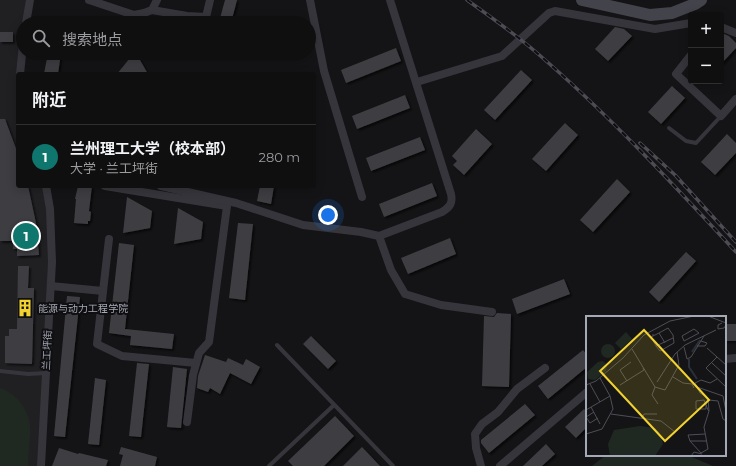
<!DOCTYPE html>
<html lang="zh">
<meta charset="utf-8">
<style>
body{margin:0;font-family:Montserrat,"Noto Sans SC",sans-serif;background:#1d1d1e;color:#f1f3f6}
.controls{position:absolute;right:12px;top:12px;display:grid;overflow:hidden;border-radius:4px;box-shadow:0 2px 10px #0003}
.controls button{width:36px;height:36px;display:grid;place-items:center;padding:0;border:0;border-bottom:1px solid #2f2f30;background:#0f0f10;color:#f1f3f6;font:20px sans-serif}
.you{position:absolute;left:328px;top:215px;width:14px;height:14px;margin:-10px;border:3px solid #fff;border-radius:50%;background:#1a73e8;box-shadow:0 0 0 6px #1a73e833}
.badge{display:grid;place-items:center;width:26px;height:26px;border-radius:50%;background:#0f766e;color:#fff;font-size:13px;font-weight:700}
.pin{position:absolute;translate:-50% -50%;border:2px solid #fff;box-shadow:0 1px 4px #0006}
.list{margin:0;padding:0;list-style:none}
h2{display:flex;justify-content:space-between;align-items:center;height:52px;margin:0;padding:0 16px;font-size:17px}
h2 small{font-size:13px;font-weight:400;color:#9b9c9f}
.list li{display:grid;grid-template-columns:26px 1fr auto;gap:12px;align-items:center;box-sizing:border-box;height:64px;padding:0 16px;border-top:1px solid #2f2f30}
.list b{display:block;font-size:15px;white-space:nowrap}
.list p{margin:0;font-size:13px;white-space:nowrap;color:#9b9c9f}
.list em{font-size:13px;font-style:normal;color:#9b9c9f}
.icon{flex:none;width:22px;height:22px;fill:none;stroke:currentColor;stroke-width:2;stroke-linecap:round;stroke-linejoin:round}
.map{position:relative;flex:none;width:736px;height:466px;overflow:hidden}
.search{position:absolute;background:#0f0f10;box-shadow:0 2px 10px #0003;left:16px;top:16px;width:300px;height:44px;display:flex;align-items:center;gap:10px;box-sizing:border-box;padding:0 14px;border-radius:22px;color:#9b9c9f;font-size:15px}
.panel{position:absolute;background:#0f0f10;box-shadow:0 2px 10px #0003;left:16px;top:72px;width:300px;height:116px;border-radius:4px}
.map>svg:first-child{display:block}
.built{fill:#202023}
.green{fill:#202822}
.building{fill:#3e3e43;filter:url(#shadow)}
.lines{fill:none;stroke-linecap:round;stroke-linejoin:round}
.lane{stroke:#35353b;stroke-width:4}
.street{stroke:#35353b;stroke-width:8}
.secondary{stroke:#43434b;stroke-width:12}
.rail-casing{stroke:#4c4c54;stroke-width:3.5}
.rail{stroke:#0f0f11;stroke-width:2;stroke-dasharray:6;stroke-linecap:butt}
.labels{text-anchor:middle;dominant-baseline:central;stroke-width:4;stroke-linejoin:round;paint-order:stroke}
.poi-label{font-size:10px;fill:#a5a8b6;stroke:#0f0f11;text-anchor:start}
.street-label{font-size:10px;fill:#a5a8b6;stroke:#0f0f11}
.inset-river{fill:none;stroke:#2a3039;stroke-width:2}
.inset-road{fill:none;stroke:#4e4f56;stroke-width:1}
.view{fill:#f2d22f;fill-opacity:0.15;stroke:#f2d22f;stroke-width:2}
.inset-edge{fill:none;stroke:#a5a8b6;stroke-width:2}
</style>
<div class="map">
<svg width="736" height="466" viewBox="0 0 736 466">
<defs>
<filter id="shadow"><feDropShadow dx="2" dy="2" stdDeviation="1" flood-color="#0009"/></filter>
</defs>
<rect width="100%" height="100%" fill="#141416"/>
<path class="built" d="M0,0H30L23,23V45L18,74V186H46L50,210L41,466H0Z"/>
<g class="green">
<path d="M0,388C16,393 28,409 30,425C31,436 28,454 28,466H0Z"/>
<path d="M606,455H687L713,466H592Z"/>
</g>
<g class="building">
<path d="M225,0H237L231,23L219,22Z"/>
<path d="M615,27L624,29L632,36L608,61L595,49Z"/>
<rect x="0" y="32" width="13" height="10"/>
<path d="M724,34L729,36L736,43V48L721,64V37Z"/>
<path d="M396,48L401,61L346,83L341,70Z"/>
<path d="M48,53H61L58,74H44Z"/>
<path d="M134,53H136L148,74H117Z"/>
<path d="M521,70L532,80L495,120L484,110Z"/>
<path d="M672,86L685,98L661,124L648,112Z"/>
<path d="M405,95L410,108L357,129L352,116Z"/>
<path d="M0,119H5L18,154V186H28L36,223L39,255L17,256V249H13V241H0Z"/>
<path d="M565,123L578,135L546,171L532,159Z"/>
<path d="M476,129L492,144L464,175L453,165L457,161L452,156Z"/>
<path d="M727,134L736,143V153L715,175L701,162Z"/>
<path d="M420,137L425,150L371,171L366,158Z"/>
<path d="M617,179L630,192L593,232L580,220Z"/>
<path d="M432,183L437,196L384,217L379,204Z"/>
<path d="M78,186H92L89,211L91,212L90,221H88V224L74,223L76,199H75Z"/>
<path d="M260,186H274L271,204L257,201Z"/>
<path d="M127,197L152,211L150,228L123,233Z"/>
<path d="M178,208L203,222L201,239L174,244Z"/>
<path d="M238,223L253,224L245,300L229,298Z"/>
<path d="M450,238L456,254L408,274L401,258Z"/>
<path d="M119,243L134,245L125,329L174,334L172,349L130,345L131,336L109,333Z"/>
<path d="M686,252L696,261L659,302L649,292Z"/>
<path d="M18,266H29L28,288H34L32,364L5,363V336H9V329H17Z"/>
<path d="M564,279L570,294L517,314L512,299Z"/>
<path d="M67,296L80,297L65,437L54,436Z"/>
<path d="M497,313L511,314L509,387L482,386L484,316L494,317Z"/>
<rect x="725" y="324" width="11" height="17"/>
<path d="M311,336L336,361L328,369L303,344Z"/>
<path d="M583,350L587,355V367L548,399L538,386Z"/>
<path d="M205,355L226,362L228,358L243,365L246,359L260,367L251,384L230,373L220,394L210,388L208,392L197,388L198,376Z"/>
<path d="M137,363L149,364L141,437L129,436Z"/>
<path d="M173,367L187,369L181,428L167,427Z"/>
<path d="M95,378L106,380L99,445L88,444Z"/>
<path d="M525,404L535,415L489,453L481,443V440Z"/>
<path d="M584,409L587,412V427L576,438L565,427Z"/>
<path d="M335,416L354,436L324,466H293L288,461Z"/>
<path d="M546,444L555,454L542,466H523Z"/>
<path d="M121,447L157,457L155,466H120L123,455L119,454Z"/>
<path d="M362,447L380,466H343Z"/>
<path d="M59,448L78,454L79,453L108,460L106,466H52Z"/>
</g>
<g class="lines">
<g class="lane">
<path d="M669,128L686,141L696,143L721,116"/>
<path d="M277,345L393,466"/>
<path d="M0,371L28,374L46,373"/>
<path d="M269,466L334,405"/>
</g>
<g class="street">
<path d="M89,0L134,15L144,13L152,10L157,0"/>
<path d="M310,0L324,71L362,197"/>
<path d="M152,10L187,16L206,17L210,0"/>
<path d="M26,23L30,0"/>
<path d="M721,27L736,33"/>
<path d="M691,55L676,74L721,116L736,99"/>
<path d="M20,74L23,45"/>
<path d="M417,82L502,56L549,13L555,11L655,29L691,23"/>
<path d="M105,186L227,206L209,342L199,353L193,375L187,422"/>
<path d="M161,186L236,203L303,225L361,232L379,236L391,270L405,294L441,305L492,312"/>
<path d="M379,236L442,212C450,207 453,203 451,194L390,0"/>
<path d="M109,239L97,344L122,356L196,363"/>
<path d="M51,286L103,291"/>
<path d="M725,359L736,358"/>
<path d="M41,466L52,262L50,209L46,186"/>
<path d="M481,466L476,448L475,434L482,424L498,412L517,389L545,368"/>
<path d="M500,466L587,392"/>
</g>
<path class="secondary" d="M582,0L650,15L672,13L695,4L701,0"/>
<g class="rail-casing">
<g id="rail">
<path d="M467,0C491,17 515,34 537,53C608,114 672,183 736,252"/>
<path d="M640,143L675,175L736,242"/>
</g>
</g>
<use href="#rail" class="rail"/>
</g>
<defs>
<g id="building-bare" transform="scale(1.38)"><path d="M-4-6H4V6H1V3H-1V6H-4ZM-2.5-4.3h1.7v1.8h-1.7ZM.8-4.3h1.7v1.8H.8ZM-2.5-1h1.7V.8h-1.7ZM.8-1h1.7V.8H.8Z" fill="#f2d22f" stroke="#0f0f11" stroke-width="2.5" paint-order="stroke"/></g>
</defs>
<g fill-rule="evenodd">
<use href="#building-bare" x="25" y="308"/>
</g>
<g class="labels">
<g class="poi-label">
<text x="38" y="308">能源与动力工程学院</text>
</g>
<g class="street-label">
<text transform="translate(47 350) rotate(-87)">兰工坪街</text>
</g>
</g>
<g transform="translate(586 316)">
<rect width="140" height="140" fill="#141416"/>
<path d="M40,16L46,23L35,33L29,27ZM15 35a7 7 0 1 1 14 0a7 7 0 1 1-14 0ZM17,45L21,49L20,55L9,64L2,63L1,56L12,46ZM54,110L69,112L74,117L77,128L69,140H24L22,128L28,114Z" fill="#202822"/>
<path class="inset-river" d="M106,36L114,24M103,43V51L111,63"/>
<path class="inset-road" d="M122,0L140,7M136,7L132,9V13L138,12L140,9M108,13L113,17L98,25L96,20ZM67,18V20L73,17L79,27M67,20L65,21L70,30L87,22M70,30L74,35L88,27L87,19L82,12L73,17M111,30H119L121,27L115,25M98,31L101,43L105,41L118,20M121,32L140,49M46,33L69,71L66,79L72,88M131,41L120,52L140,71M126,47L140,60M87,61L97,67L106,68L108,72M41,65L34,54L45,46M71,66L89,38L99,29L130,14M4,68L14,86M0,69L10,65L37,42L58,19L84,5L108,0M34,69L58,54L57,52M69,71L79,74L93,49L91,36M111,71L137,80L140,95M123,84L132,85L137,103L140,105M5,91L14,108M0,94L24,80L14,62M123,95L122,82L114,77L109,67L115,64L124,67L131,63M8,96L0,101L4,107L12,102M25,98L75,105L89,116M56,102L58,98H71M0,118L16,113L27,93L24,80M119,118L102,119L104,125L115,137L122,133L118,111L123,95L122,94L118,84L110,85V93H120V87M104,125H121M105,140L108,136L116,138"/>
<path class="view" d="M58,14L123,84L79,125L14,55Z"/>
<rect width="140" height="140" class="inset-edge"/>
</g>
</svg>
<div class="controls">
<button>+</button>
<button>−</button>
</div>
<div class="you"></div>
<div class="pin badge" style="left:26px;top:236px">1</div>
<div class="search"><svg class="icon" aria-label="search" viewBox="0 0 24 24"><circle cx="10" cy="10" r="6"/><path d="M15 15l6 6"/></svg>搜索地点</div>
<section class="panel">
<h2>附近<small></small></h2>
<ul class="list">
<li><span class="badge">1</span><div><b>兰州理工大学（校本部）</b><p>大学 · 兰工坪街</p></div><em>280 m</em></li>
</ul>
</section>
</div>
